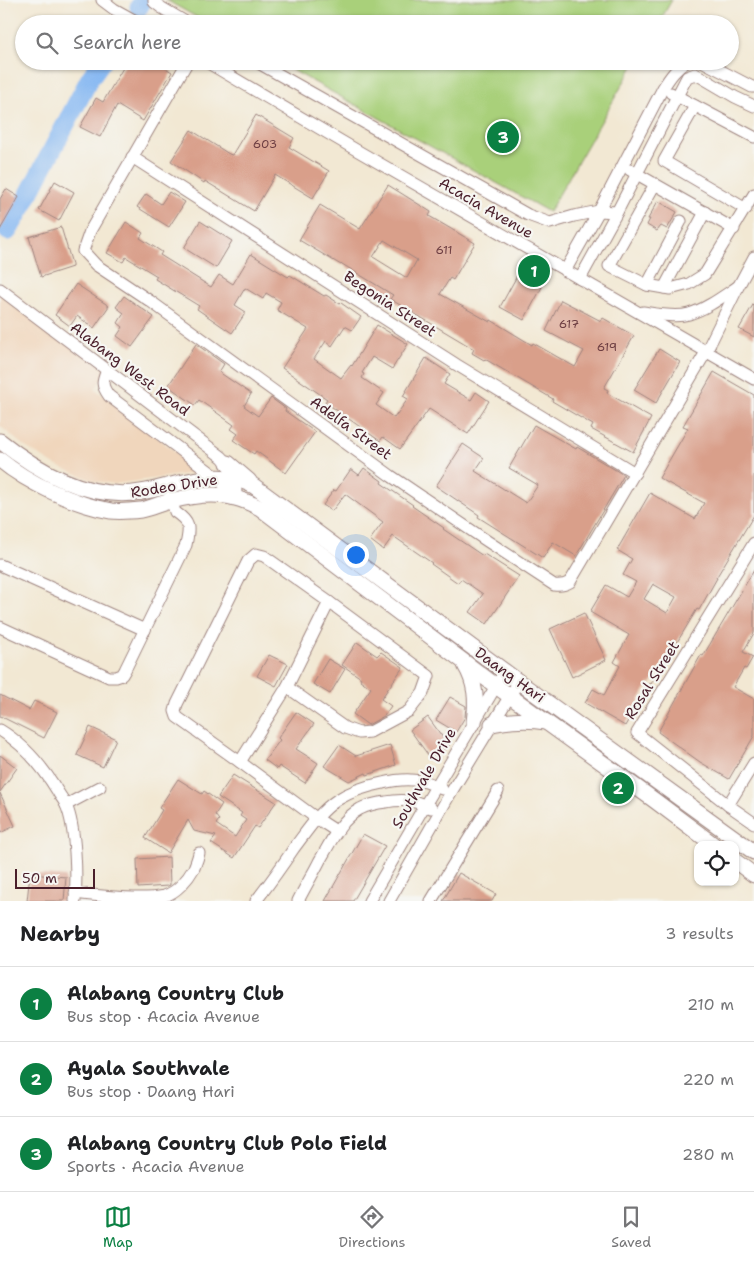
<!DOCTYPE html>
<meta charset="utf-8">
<style>
body{margin:0;font-family:"Shantell Sans",sans-serif;background:#f2f2f2;color:#202124}
.controls{position:absolute;right:15px;bottom:15px;display:grid;overflow:hidden;border-radius:10px;box-shadow:0 1px 4px #0004}
.controls button{width:45px;height:45px;display:grid;place-items:center;padding:0;border:0;border-bottom:1px solid #e0e0e0;background:#fff;color:#202124;font:25px sans-serif}
.scale{position:absolute;left:15px;bottom:12px;width:80px;box-sizing:border-box;padding-left:5px;border:2px solid #4a1f2b;border-top:0;font-size:14px;line-height:18px;white-space:nowrap;color:#4a1f2b;-webkit-text-stroke:4px #f6f6f2;paint-order:stroke}
.you{position:absolute;left:355px;top:554px;width:18px;height:18px;margin:-12px;border:4px solid #fff;border-radius:50%;background:#1a73e8;box-shadow:0 0 0 8px #1a73e833}
.badge{display:grid;place-items:center;width:32px;height:32px;border-radius:50%;background:#0b8043;color:#fff;font-size:16px;font-weight:700}
.pin{position:absolute;translate:-50% -50%;border:2px solid #fff;box-shadow:0 1px 5px #0006}
.list{margin:0;padding:0;list-style:none}
h2{display:flex;justify-content:space-between;align-items:center;height:65px;margin:0;padding:0 20px;font-size:21px}
h2 small{font-size:16px;font-weight:400;color:#757577}
.list li{display:grid;grid-template-columns:32px 1fr auto;gap:15px;align-items:center;box-sizing:border-box;height:75px;padding:0 20px;border-top:1px solid #e0e0e0}
.list b{display:block;font-size:19px;white-space:nowrap}
.list p{margin:0;font-size:16px;white-space:nowrap;color:#757577}
.list em{font-size:16px;font-style:normal;color:#757577}
.icon{flex:none;width:28px;height:28px;fill:none;stroke:currentColor;stroke-width:2;stroke-linecap:round;stroke-linejoin:round}
.map{position:relative;flex:none;width:754px;height:901px;overflow:hidden}
.search{position:absolute;background:#fff;box-shadow:0 1px 4px #0004;left:15px;right:15px;top:15px;height:55px;display:flex;align-items:center;gap:12px;box-sizing:border-box;padding:0 18px;border-radius:28px;color:#757577;font-size:19px}
.sheet{height:290px;background:#fff}
nav{display:flex;justify-content:space-around;align-items:center;box-sizing:border-box;height:70px;border-top:1px solid #e0e0e0;background:#fff;font-size:14px;color:#757577}
nav a{display:grid;justify-items:center;gap:2px}
nav .on{color:#0b8043}
.map>svg:first-child{display:block}
.built{fill:#f0d6bc}
.green{fill:#a9d07a;stroke:#7a7852}
.lines{fill:none;stroke-linecap:round;stroke-linejoin:round}
.river{stroke:#85b7f2;stroke-width:19}
.building{fill:#d99f8a;fill-rule:evenodd}
.minor-casing{stroke:#9e847f;stroke-width:13}
.major-casing{stroke:#9e847f;stroke-width:17}
.minor{stroke:#fff;stroke-width:11}
.major{stroke:#fff;stroke-width:15}
.labels{text-anchor:middle;dominant-baseline:central;stroke-width:4.5;stroke-linejoin:round;paint-order:stroke}
.number-label{font-size:12px;fill:#6e3f43}
.street-label{font-size:15px;fill:#4a1f2b;stroke:#f6f6f2}
</style>
<div class="map">
<svg width="754" height="901" viewBox="0 0 754 901">
<rect width="100%" height="100%" fill="#f6f6f2"/>
<filter id="ink" filterUnits="userSpaceOnUse"><feTurbulence type="fractalNoise" baseFrequency=".02" numOctaves="2"/><feDisplacementMap in="SourceGraphic" scale="10" xChannelSelector="R" yChannelSelector="G"/><feConvolveMatrix kernelMatrix="1 2 1 2 8 2 1 2 1" color-interpolation-filters="sRGB"/></filter>
<filter id="wash" filterUnits="userSpaceOnUse"><feTurbulence type="fractalNoise" baseFrequency=".0096" numOctaves="4" result="noise"/><feDisplacementMap in="SourceGraphic" scale="20" xChannelSelector="R" yChannelSelector="G"/><feGaussianBlur stdDeviation="1.12" result="paint"/><feColorMatrix in="noise" values="0 0 0 0 0 0 0 0 0 0 0 0 0 0 0 0 0 1.4 0 .05"/><feComposite in="paint" operator="in"/></filter>
<g filter="url(#wash)">
<rect width="100%" height="100%" fill="#f2e8d3"/>
<path class="built" d="M0,288L107,370L95,389L201,472L115,484L94,481L55,465L24,446L0,426Z"/>
<g class="green">
<path d="M138,0H152L142,18L131,12Z"/>
<path d="M166,0H672L658,24H209Z"/>
<path d="M276,61H636L549,212Z"/>
</g>
<g class="lines">
<g class="river">
<path d="M139,7L143,0"/>
<path d="M8,231L21,209L90,78L102,61"/>
</g>
</g>
<g id="blocks">
<g class="building">
<path d="M127,61H154L172,72L143,121L117,105L100,137L80,127L96,98L103,102Z"/>
<path d="M256,115L294,138L289,147L329,171L313,198L275,175L254,211L205,181L204,183L171,161L191,130L229,154L232,155Z"/>
<path d="M55,181L74,192L59,221L39,210Z"/>
<path d="M388,185L431,212L429,216L475,243L453,280L450,278L440,294L490,322L491,320L532,345L533,343L575,367L584,351L546,331L561,300L601,321L603,318L634,336L604,388L608,390L607,393L651,418L633,452L591,429L593,425L552,401L553,399L485,359L484,360L472,353L474,349L390,299L393,295L342,264L341,265L299,240L320,205L360,229ZM384,240L417,260L407,278L373,257Z"/>
<path d="M6,189L19,197L0,230V199Z"/>
<path d="M169,192L185,202L169,227L137,207L146,194L161,204Z"/>
<path d="M658,201L677,212L667,229L661,226L657,231L647,225L650,219H648Z"/>
<path d="M200,221L232,241L216,268L184,248Z"/>
<path d="M126,222L143,233L140,238L162,252L160,255L211,287L219,275L233,284L251,254L288,277L290,275L324,296L326,295L340,304L341,303L361,317L352,330L345,326L332,346L326,341L314,359L341,378L351,365L352,366L377,325L408,344L392,369L372,357L362,373L364,374L362,378L384,393L376,405L394,418L408,399L403,396L426,358L450,374L444,384L471,400L476,392L489,401L468,434L429,409L400,449L383,437L380,441L325,402L327,399L282,368L308,329L277,310L281,302L266,293L263,299L245,288L235,305L246,312L232,333L197,309L199,306L155,279L157,276L126,257L123,262L107,253Z"/>
<path d="M61,227L72,264V267L41,277L29,237Z"/>
<path d="M518,274L542,287L524,320L500,307Z"/>
<path d="M76,284L109,306L94,328L77,316L70,326L55,315Z"/>
<path d="M124,296L154,317L132,347L117,336L123,327L118,323L124,313L116,307Z"/>
<path d="M754,303V337L739,329Z"/>
<path d="M196,344L224,364L219,372L251,394L244,406L258,416L271,398L286,409L285,411L315,432L286,473L256,451L254,454L233,440L238,434L231,429L234,425L199,400L195,405L168,386Z"/>
<path d="M659,349L680,362L656,403L634,390Z"/>
<path d="M714,372L754,395V515L716,578H717L699,610L697,609L676,644L675,643L651,684L649,683L625,726L585,703L593,689L604,695L620,666L614,662L629,635L590,612L606,585L627,597L636,582L623,575L632,559L617,550L650,493L695,519L704,503L659,478L688,428L683,426ZM653,584L676,597L667,613L644,599Z"/>
<path d="M534,425L576,449L577,447L624,475L576,556L553,542L543,558L478,517L479,515L436,486L463,444L484,458L475,471L526,503L538,485L509,468Z"/>
<path d="M364,468L382,481L381,483L413,505L412,506L444,528L443,529L483,556L484,554L519,576L487,624L470,612L483,594L461,579L458,583L431,564L432,563L393,536L383,550L370,540L383,522L345,494L332,511L323,505L334,490L336,491L351,469L359,475Z"/>
<path d="M754,570V633L743,652L753,657L746,669L744,668L733,687L754,699V736L729,779L700,762L658,732L701,655L703,656Z"/>
<path d="M584,613L606,660L572,677L550,629Z"/>
<path d="M357,642L377,656L381,652L403,667L381,699L391,706L384,716L368,725L353,714L371,688L360,680L361,678L342,665Z"/>
<path d="M269,655L288,664L276,686L257,676Z"/>
<path d="M328,659L345,669L330,694L313,684Z"/>
<path d="M0,695L29,710L34,701L57,712L44,738L0,716Z"/>
<path d="M450,697L466,706L465,717L456,732L436,720Z"/>
<path d="M296,712L314,724L296,749L318,763L305,783L279,766L277,769L265,760L280,740L278,738Z"/>
<path d="M428,717L449,746L431,759L410,730Z"/>
<path d="M90,727L116,739L103,767L77,755Z"/>
<path d="M339,745L356,756L390,745L396,765L367,775L366,773L349,781L324,766Z"/>
<path d="M0,755L17,768L0,792Z"/>
<path d="M233,775L276,802L258,828L255,826L234,858L211,843L216,836L194,831L188,820L168,853L145,838L162,810L159,808L178,779L202,794L204,791L222,804L215,815L219,820L216,824L235,837L246,820L240,816L242,813L218,797Z"/>
<path d="M0,793L15,826L0,833Z"/>
<path d="M363,834L385,846L353,901H325Z"/>
<path d="M169,857L170,885L168,886L138,888L137,859Z"/>
<path d="M459,873L496,894L492,901H443Z"/>
<path d="M30,874L66,877L64,901H27Z"/>
</g>
</g>
</g>
<g filter="url(#ink)">
<use href="#blocks" fill-opacity="0" stroke="#9e847f" stroke-width="1"/>
<g class="lines">
<g class="minor-casing">
<g id="minor">
<path d="M102,0L114,9L141,24"/>
<path d="M154,0V2L162,8L189,24"/>
<path d="M188,61L90,231L83,251L96,265L150,301L391,476L487,541L554,585C561,586 565,585 570,582L706,352L738,287L754,257"/>
<path d="M205,61L358,151L754,379"/>
<path d="M255,61L528,215L550,223L574,216L599,211L617,212"/>
<path d="M702,61L752,87H754"/>
<path d="M671,93L754,137"/>
<path d="M695,106L664,161L746,209"/>
<path d="M132,157L457,365L635,473"/>
<path d="M630,170L734,229"/>
<path d="M655,184L609,266L647,285L670,289L689,284L705,274L754,194"/>
<path d="M565,271L599,211L663,88C670,77 676,68 688,61"/>
<path d="M580,279L617,212L687,77L695,74L701,77L735,97L754,106"/>
<path d="M647,285L681,221"/>
<path d="M664,288L705,212"/>
<path d="M0,289L222,457C236,471 236,479 236,498"/>
<path d="M643,312C656,314 676,318 689,314C706,309 722,297 737,287"/>
<path d="M107,370C102,382 101,385 109,396L218,478L236,498"/>
<path d="M754,543L637,733L728,805L754,823"/>
<path d="M0,565L145,630"/>
<path d="M0,627L109,677H116L122,675L125,670L186,545C190,527 190,522 175,512L170,495"/>
<path d="M287,687L345,728L359,733L370,732L409,711L423,693L429,676L329,602L264,556L256,554L248,561L177,704L175,711L177,717L240,762L316,818L336,831"/>
<path d="M0,730C25,745 43,767 58,792C60,796 64,800 66,805C76,828 77,876 75,901"/>
<path d="M240,762L287,687L329,602"/>
<path d="M66,805L100,787"/>
<path d="M728,805L754,763"/>
<path d="M75,893C99,896 141,901 164,896C176,893 188,879 194,868C196,863 198,858 199,853"/>
<path d="M256,901C269,884 282,866 294,848C307,831 319,812 337,800C351,791 367,786 383,783C403,778 424,778 442,789"/>
<path d="M298,901C305,887 313,874 320,860C331,842 340,820 360,809C368,805 378,803 386,802C401,799 417,800 431,808"/>
<path d="M369,901L425,805L505,671"/>
<path d="M389,901L450,794L514,689"/>
<path d="M431,901L498,791"/>
</g>
</g>
<g class="major-casing">
<g id="major">
<path d="M0,441C39,472 89,501 141,492C170,487 206,472 235,479C242,480 248,483 254,486L519,682L754,852"/>
<path d="M0,460C28,483 75,505 111,511C120,512 132,511 141,510C151,508 161,503 171,501C190,496 215,492 235,498C244,500 252,504 260,508L496,686L654,800L714,845"/>
<path d="M228,463L249,481"/>
<path d="M465,665C476,683 477,701 474,722"/>
<path d="M492,724C510,720 528,719 546,722"/>
<path d="M735,861L754,875"/>
</g>
</g>
<use href="#minor" class="minor"/>
<use href="#major" class="major"/>
</g>
</g>
<g class="labels">
<g class="number-label">
<text x="265" y="144">603</text>
<text x="444" y="250">611</text>
<text x="569" y="324">617</text>
<text x="607" y="347">619</text>
</g>
<g class="street-label">
<text transform="translate(486 208) rotate(30)">Acacia Avenue</text>
<text transform="translate(390 304) rotate(33)">Begonia Street</text>
<text transform="translate(130 369) rotate(37)">Alabang West Road</text>
<text transform="translate(351 428) rotate(36)">Adelfa Street</text>
<text transform="translate(174 486) rotate(-9)">Rodeo Drive</text>
<text transform="translate(510 675) rotate(36)">Daang Hari</text>
<text transform="translate(652 680) rotate(-58)">Rosal Street</text>
<text transform="translate(424 778) rotate(-60)">Southvale Drive</text>
</g>
</g>
</svg>
<div class="controls">
<button><svg class="icon" aria-label="locate" viewBox="0 0 24 24"><circle cx="12" cy="12" r="6"/><path d="M12 2v4M12 18v4M2 12h4M18 12h4"/></svg></button>
</div>
<div class="scale">50 m</div>
<div class="you"></div>
<div class="pin badge" style="left:534px;top:271px">1</div>
<div class="pin badge" style="left:618px;top:788px">2</div>
<div class="pin badge" style="left:503px;top:137px">3</div>
<div class="search"><svg class="icon" aria-label="search" viewBox="0 0 24 24"><circle cx="10" cy="10" r="6"/><path d="M15 15l6 6"/></svg>Search here</div>
</div>
<section class="sheet">
<h2>Nearby<small>3 results</small></h2>
<ul class="list">
<li><span class="badge">1</span><div><b>Alabang Country Club</b><p>Bus stop · Acacia Avenue</p></div><em>210 m</em></li>
<li><span class="badge">2</span><div><b>Ayala Southvale</b><p>Bus stop · Daang Hari</p></div><em>220 m</em></li>
<li><span class="badge">3</span><div><b>Alabang Country Club Polo Field</b><p>Sports · Acacia Avenue</p></div><em>280 m</em></li>
</ul>
</section>
<nav>
<a class="on"><svg class="icon" aria-label="map" viewBox="0 0 24 24"><path d="M3 6l6-2 6 2 6-2v14l-6 2-6-2-6 2zM9 4v14M15 6v14"/></svg>Map</a>
<a><svg class="icon" aria-label="directions" viewBox="0 0 24 24"><path d="M12 3l9 9-9 9-9-9zM9 14v-3h6M13 9l2 2-2 2"/></svg>Directions</a>
<a><svg class="icon" aria-label="saved" viewBox="0 0 24 24"><path d="M7 4h10v16l-5-4-5 4z"/></svg>Saved</a>
</nav>
